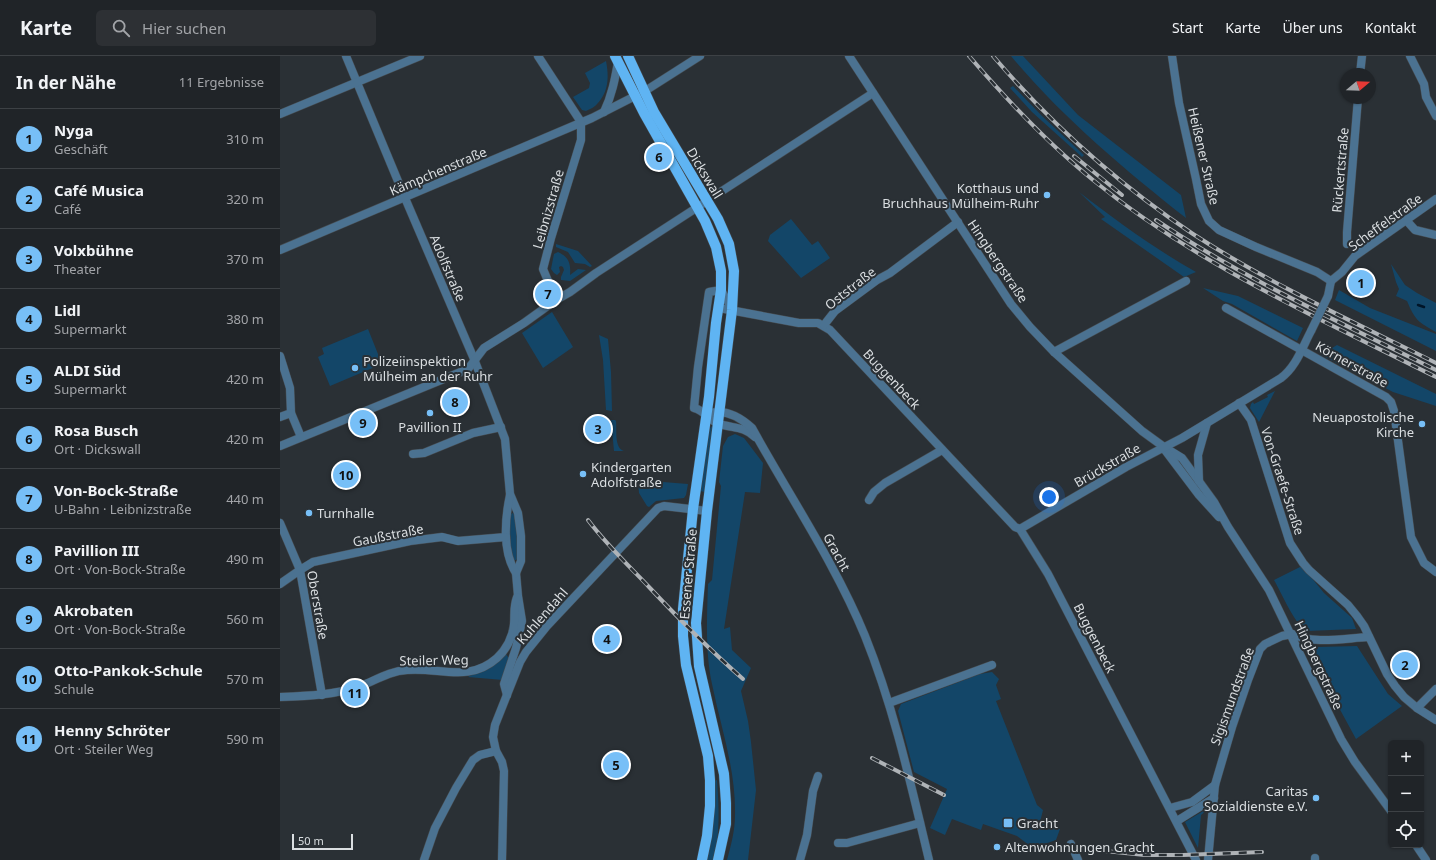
<!DOCTYPE html>
<html lang="de">
<meta charset="utf-8">
<style>
body{margin:0;font-family:"Noto Sans",sans-serif;background:#2d3034;color:#f1f3f6}
.controls{position:absolute;right:12px;bottom:12px;display:grid;overflow:hidden;border-radius:6px;box-shadow:0 1px 3px #0004}
.controls button{width:36px;height:36px;display:grid;place-items:center;padding:0;border:0;border-bottom:1px solid #3d4145;background:#202428;color:#f1f3f6;font:20px sans-serif}
.compass{position:absolute;left:1060px;top:12px;width:36px;height:36px;border-radius:50%;background:#202428;box-shadow:0 1px 3px #0004;rotate:71deg}
.scale{position:absolute;left:12px;bottom:10px;width:61px;box-sizing:border-box;padding-left:4px;border:2px solid #dadee1;border-top:0;font-size:11px;line-height:14px;white-space:nowrap;color:#dadee1;-webkit-text-stroke:3px #2a3035;paint-order:stroke}
.you{position:absolute;left:769px;top:441px;width:14px;height:14px;margin:-10px;border:3px solid #fff;border-radius:50%;background:#1a73e8;box-shadow:0 0 0 6px #1a73e833}
.badge{display:grid;place-items:center;width:26px;height:26px;border-radius:50%;background:#77bff7;color:#111;font-size:13px;font-weight:700}
.pin{position:absolute;translate:-50% -50%;border:2px solid #fff;box-shadow:0 1px 4px #0006}
.list{margin:0;padding:0;list-style:none}
h2{display:flex;justify-content:space-between;align-items:center;height:52px;margin:0;padding:0 16px;font-size:17px}
h2 small{font-size:13px;font-weight:400;color:#a2a4a8}
.list li{display:grid;grid-template-columns:26px 1fr auto;gap:12px;align-items:center;box-sizing:border-box;height:60px;padding:0 16px;border-top:1px solid #3d4145}
.list b{display:block;font-size:15px;white-space:nowrap}
.list p{margin:0;font-size:13px;white-space:nowrap;color:#a2a4a8}
.list em{font-size:13px;font-style:normal;color:#a2a4a8}
.icon{flex:none;width:22px;height:22px;fill:none;stroke:currentColor;stroke-width:2;stroke-linecap:round;stroke-linejoin:round}
.map{position:relative;flex:none;width:1156px;height:804px;overflow:hidden}
header{display:flex;align-items:center;gap:24px;box-sizing:border-box;height:56px;padding:0 20px;background:#202428;border-bottom:1px solid #3d4145}
header strong{font-size:19px}
nav{display:flex;gap:22px;margin-inline-start:auto;font-size:14px}
.search{width:280px;height:36px;background:#2d3034;display:flex;align-items:center;gap:10px;box-sizing:border-box;padding:0 14px;border-radius:6px;color:#a2a4a8;font-size:15px}
main{display:flex}
aside{flex:1;background:#202428}
.map>svg:first-child{display:block}
.green{fill:#134668}
.lines{fill:none;stroke-linecap:round;stroke-linejoin:round}
.stream{stroke:#001528;stroke-width:2.5}
.minor-casing{stroke:#464c51;stroke-width:9}
.major-casing{stroke:#464c51;stroke-width:11}
.minor{stroke:#4b7291;stroke-width:8}
.major{stroke:#5fb4f3;stroke-width:10}
.rail-casing{stroke:#afb3b7;stroke-width:4}
.rail{stroke:#2a3035;stroke-width:2.5;stroke-dasharray:8;stroke-linecap:butt}
.minor-bridge-casing{stroke:#464c51;stroke-width:9;stroke-linecap:butt}
.minor-bridge{stroke:#4b7291;stroke-width:8}
.poi-dot{fill:#77bff7;stroke:#2a3035;stroke-width:1.5}
.labels{text-anchor:middle;dominant-baseline:central;stroke-width:4;stroke-linejoin:round;paint-order:stroke}
.street-label{font-size:13px;fill:#dadee1;stroke:#2a3035}
.poi-label{font-size:13px;fill:#dadee1;stroke:#2a3035;text-anchor:start}
</style>
<header>
<strong>Karte</strong>
<div class="search"><svg class="icon" aria-label="search" viewBox="0 0 24 24"><circle cx="10" cy="10" r="6"/><path d="M15 15l6 6"/></svg>Hier suchen</div>
<nav><a>Start</a><a>Karte</a><a>Über uns</a><a>Kontakt</a></nav>
</header>
<main>
<aside>
<h2>In der Nähe<small>11 Ergebnisse</small></h2>
<ul class="list">
<li><span class="badge">1</span><div><b>Nyga</b><p>Geschäft</p></div><em>310 m</em></li>
<li><span class="badge">2</span><div><b>Café Musica</b><p>Café</p></div><em>320 m</em></li>
<li><span class="badge">3</span><div><b>Volxbühne</b><p>Theater</p></div><em>370 m</em></li>
<li><span class="badge">4</span><div><b>Lidl</b><p>Supermarkt</p></div><em>380 m</em></li>
<li><span class="badge">5</span><div><b>ALDI Süd</b><p>Supermarkt</p></div><em>420 m</em></li>
<li><span class="badge">6</span><div><b>Rosa Busch</b><p>Ort · Dickswall</p></div><em>420 m</em></li>
<li><span class="badge">7</span><div><b>Von-Bock-Straße</b><p>U-Bahn · Leibnizstraße</p></div><em>440 m</em></li>
<li><span class="badge">8</span><div><b>Pavillion III</b><p>Ort · Von-Bock-Straße</p></div><em>490 m</em></li>
<li><span class="badge">9</span><div><b>Akrobaten</b><p>Ort · Von-Bock-Straße</p></div><em>560 m</em></li>
<li><span class="badge">10</span><div><b>Otto-Pankok-Schule</b><p>Schule</p></div><em>570 m</em></li>
<li><span class="badge">11</span><div><b>Henny Schröter</b><p>Ort · Steiler Weg</p></div><em>590 m</em></li>
</ul>
</aside>
<div class="map">
<svg width="1156" height="804" viewBox="0 0 1156 804">
<rect width="100%" height="100%" fill="#2a3035"/>
<g class="green">
<path d="M731,0H743L798,59L901,139L906,162C844,113 782,61 731,0Z"/>
<path d="M326,5C329,20 329,36 317,48C315,51 310,53 306,55L302,54L293,41L309,32L310,27L305,17Z"/>
<path d="M733,30L762,60L804,99L802,101L752,56L730,32Z"/>
<path d="M799,136C837,165 875,193 916,216L904,221L821,163L825,161Z"/>
<path d="M511,163L532,189L538,185L550,202L521,222L488,185L490,179Z"/>
<path d="M276,188L298,195L312,210L310,211L305,208L295,207L288,196L276,191Z"/>
<path d="M278,196C289,201 291,208 290,219L298,213L306,214L290,225L281,224V221L284,214L283,211L281,210L279,211L280,216L277,219L274,217L271,213L274,198Z"/>
<path d="M1111,208L1125,229L1137,237L1156,247V276C1138,266 1135,264 1127,245L1116,240L1119,233L1116,226Z"/>
<path d="M923,232L958,240L1023,272L1017,285L952,248L943,245Z"/>
<path d="M1059,234L1090,252L1156,278V295L1055,244Z"/>
<path d="M272,256L293,291L263,312L242,277Z"/>
<path d="M88,273L102,308L50,330L38,301L44,298L42,292Z"/>
<path d="M319,279L328,283L331,316L332,355L326,354L323,304Z"/>
<path d="M1057,289L1156,338V350L1113,336L1041,299Z"/>
<path d="M995,335L979,366L970,352L971,348L973,346L974,348L988,341L987,339Z"/>
<path d="M331,364H335L336,365C337,374 334,392 344,395H334Z"/>
<path d="M432,370H433L425,436L420,435L428,375Z"/>
<path d="M455,378L464,382L483,407L480,437L465,436L444,573L450,571L452,594L471,612L461,635L468,665L471,686L476,734L468,804H447C451,789 455,775 455,759C456,714 441,672 432,628C425,595 427,561 428,528L432,524L441,430L439,426L443,390L448,381Z"/>
<path d="M358,424L408,428L406,439L404,442L376,445L369,451L367,450L359,437Z"/>
<path d="M233,457L236,459L239,502L236,504H232L228,480L231,458Z"/>
<path d="M1022,510L1044,537L1072,562L1076,573L1027,575C1016,571 1001,536 994,524Z"/>
<path d="M1077,590L1108,638L1122,650L1076,683L1051,637L1033,596V592L1037,591Z"/>
<path d="M226,598L230,604L223,624L188,621Z"/>
<path d="M712,616L719,623L716,629L721,643L716,645L757,749L763,754L760,766L780,773L776,784L753,792L737,780L703,768L701,774L672,763L665,779L650,772L667,733L634,716L618,655L621,648L700,618Z"/>
<path d="M437,724C439,749 440,780 434,804H426L434,725Z"/>
<path d="M925,754H927L921,759L918,792L905,766Z"/>
</g>
<g class="lines">
<path class="stream" d="M1138,249L1144,251"/>
<g class="minor-casing">
<g id="minor">
<path d="M66,0L125,142L194,303L225,383L230,438L238,457L241,480V505L236,517L238,540L242,565L236,592L224,628L227,639"/>
<path d="M258,0L301,66"/>
<path d="M569,0L731,248L750,271L774,296L862,375L884,391L902,402L934,446L948,471L989,534L1061,683L1075,706L1111,755"/>
<path d="M892,0L899,47L916,123L921,148L929,165L939,174L976,191L1037,216L1051,225"/>
<path d="M1130,0L1144,28L1146,41L1156,60"/>
<path d="M1080,18L1082,0"/>
<path d="M324,56C332,39 335,23 338,6"/>
<path d="M0,58L140,0"/>
<path d="M442,135L593,37"/>
<path d="M1126,164L1135,174L1156,179"/>
<path d="M1067,188V176L1078,42"/>
<path d="M0,194L312,62L365,35L420,0"/>
<path d="M1051,225L1062,216L1075,200L1156,143"/>
<path d="M1048,240L1051,225"/>
<path d="M276,244L263,213L271,182L301,84V66"/>
<path d="M439,252L519,267H538L550,274L735,471L740,473L768,518L916,804"/>
<path d="M946,252L1106,341L1111,346L1114,355L1131,481L1144,507L1156,516"/>
<path d="M452,253L441,234L429,236L418,311L414,352C424,354 428,363 437,367C452,373 462,369 475,381"/>
<path d="M544,269L555,255L597,224L610,217L678,166"/>
<path d="M774,296L906,225"/>
<path d="M0,300L10,332L11,357L21,381"/>
<path d="M959,347L971,364L1010,487L1023,507L1029,514L1068,549L1077,560L1084,570L1107,618L1115,630L1124,641L1137,652L1156,664"/>
<path d="M427,358C444,352 460,361 472,372C510,441 555,507 585,580C614,652 631,729 649,804"/>
<path d="M0,361L11,357"/>
<path d="M0,390L188,313L204,292L244,267L276,244L290,236L316,217L427,145"/>
<path d="M885,394L919,439L939,461"/>
<path d="M133,398L144,397L193,377L221,371"/>
<path d="M919,425L918,399L927,367"/>
<path d="M230,439C225,462 222,496 236,517"/>
<path d="M589,444L594,436L605,427L662,394"/>
<path d="M0,467L20,514L42,639"/>
<path d="M740,473L846,411L902,382L1001,322C1016,311 1022,292 1031,275"/>
<path d="M0,528L20,514L33,506L130,485L162,481L178,485L226,481"/>
<path d="M1012,578C1034,589 1065,582 1089,581"/>
<path d="M0,641C27,640 55,639 81,630C96,624 110,615 127,614C160,611 189,627 217,602C226,594 233,581 234,568C235,557 233,552 237,541"/>
<path d="M609,647L712,609"/>
<path d="M1137,652L1156,633"/>
<path d="M890,752L912,746L935,729"/>
<path d="M897,765L934,742"/>
<path d="M558,787H567L640,767"/>
<path d="M791,788L798,804"/>
<path d="M1136,789L1146,804"/>
<path d="M144,804L155,772L176,732L193,704L200,699L216,695"/>
<path d="M222,804L224,715L222,706L216,695L213,681L215,669L240,606L246,596L267,570L378,452L384,450L427,455"/>
<path d="M520,804L527,779L533,735L538,720"/>
<path d="M928,804L935,729L952,671L968,624L980,593L985,588L1002,580L1012,578"/>
<path d="M1035,804V802"/>
</g>
</g>
<g class="major-casing">
<g id="major">
<path d="M335,0L364,57L425,165L436,191L441,215V234L436,267L429,341L413,453L403,553V580L406,609L428,700L430,724V750L427,780L422,804"/>
<path d="M348,0L374,56L438,163L449,188L454,215L452,254L427,455L416,567L419,610L444,718L446,747V768L438,804"/>
</g>
</g>
<use href="#minor" class="minor"/>
<use href="#major" class="major"/>
<g class="rail-casing">
<g id="rail">
<path d="M689,0C727,44 767,87 813,124C916,208 1038,262 1156,321"/>
<path d="M713,0C771,68 838,128 913,178C990,228 1074,266 1156,307"/>
<path d="M794,100L842,139"/>
<path d="M876,164C964,223 1062,267 1156,314"/>
<path d="M308,464C326,488 348,509 369,531C399,563 430,594 463,623"/>
<path d="M592,702L664,739"/>
<path d="M815,794L865,799H903L982,796"/>
</g>
</g>
<use href="#rail" class="rail"/>
<g class="minor-bridge-casing">
<path id="minor-bridge" d="M1031,275L1048,240"/>
</g>
<use href="#minor-bridge" class="minor-bridge"/>
</g>
<g class="poi-dot">
<circle cx="767" cy="139" r="4"/>
<circle cx="75" cy="312" r="4"/>
<circle cx="150" cy="357" r="4"/>
<circle cx="1142" cy="368" r="4"/>
<circle cx="303" cy="418" r="4"/>
<circle cx="29" cy="457" r="4"/>
<circle cx="1036" cy="742" r="4"/>
<rect x="723" y="762" width="10" height="10" rx="2"/>
<circle cx="717" cy="791" r="4"/>
</g>
<g class="labels">
<g class="street-label">
<text transform="translate(924 100) rotate(77)">Heißener Straße</text>
<text transform="translate(1060 114) rotate(-85)">Rückertstraße</text>
<text transform="translate(158 115) rotate(-23)">Kämpchenstraße</text>
<text transform="translate(425 117) rotate(59)">Dickswall</text>
<text transform="translate(268 153) rotate(-74)">Leibnizstraße</text>
<text transform="translate(1105 166) rotate(-36)">Scheffelstraße</text>
<text transform="translate(718 205) rotate(56)">Hingbergstraße</text>
<text transform="translate(168 212) rotate(67)">Adolfstraße</text>
<text transform="translate(570 232) rotate(-38)">Oststraße</text>
<text transform="translate(1072 308) rotate(29)">Körnerstraße</text>
<text transform="translate(612 323) rotate(47)">Buggenbeck</text>
<text transform="translate(827 409) rotate(-30)">Brückstraße</text>
<text transform="translate(1003 425) rotate(72)">Von-Graefe-Straße</text>
<text transform="translate(108 479) rotate(-11)">Gaußstraße</text>
<text transform="translate(557 496) rotate(61)">Gracht</text>
<text transform="translate(408 518) rotate(-85)">Essener Straße</text>
<text transform="translate(38 549) rotate(80)">Oberstraße</text>
<text transform="translate(262 560) rotate(-49)">Kuhlendahl</text>
<text transform="translate(815 582) rotate(63)">Buggenbeck</text>
<text transform="translate(154 604) rotate(-1)">Steiler Weg</text>
<text transform="translate(1039 609) rotate(65)">Hingbergstraße</text>
<text transform="translate(952 640) rotate(-70)">Sigismundstraße</text>
</g>
<g class="poi-label">
<text x="759" y="132" text-anchor="end">Kotthaus und<tspan x="759" dy="15">Bruchhaus Mülheim-Ruhr</tspan></text>
<text x="83" y="305">Polizeiinspektion<tspan x="83" dy="15">Mülheim an der Ruhr</tspan></text>
<text x="1134" y="361" text-anchor="end">Neuapostolische<tspan x="1134" dy="15">Kirche</tspan></text>
<text x="150" y="371" text-anchor="middle">Pavillion II</text>
<text x="311" y="411">Kindergarten<tspan x="311" dy="15">Adolfstraße</tspan></text>
<text x="37" y="457">Turnhalle</text>
<text x="1028" y="735" text-anchor="end">Caritas<tspan x="1028" dy="15">Sozialdienste e.V.</tspan></text>
<text x="737" y="767">Gracht</text>
<text x="725" y="791">Altenwohnungen Gracht</text>
</g>
</g>
</svg>
<div class="controls">
<button>+</button>
<button>−</button>
<button><svg class="icon" aria-label="locate" viewBox="0 0 24 24"><circle cx="12" cy="12" r="6"/><path d="M12 2v4M12 18v4M2 12h4M18 12h4"/></svg></button>
</div>
<svg class="compass" viewBox="-18 -18 36 36"><path d="M0-13l5 13h-10z" fill="#e53935"/><path d="M0 13l5-13h-10z" fill="#a2a4a8"/></svg>
<div class="scale">50 m</div>
<div class="you"></div>
<div class="pin badge" style="left:1081px;top:227px">1</div>
<div class="pin badge" style="left:1125px;top:609px">2</div>
<div class="pin badge" style="left:318px;top:373px">3</div>
<div class="pin badge" style="left:327px;top:583px">4</div>
<div class="pin badge" style="left:336px;top:709px">5</div>
<div class="pin badge" style="left:379px;top:101px">6</div>
<div class="pin badge" style="left:268px;top:238px">7</div>
<div class="pin badge" style="left:175px;top:346px">8</div>
<div class="pin badge" style="left:83px;top:367px">9</div>
<div class="pin badge" style="left:66px;top:419px">10</div>
<div class="pin badge" style="left:75px;top:637px">11</div>
</div>
</main>
